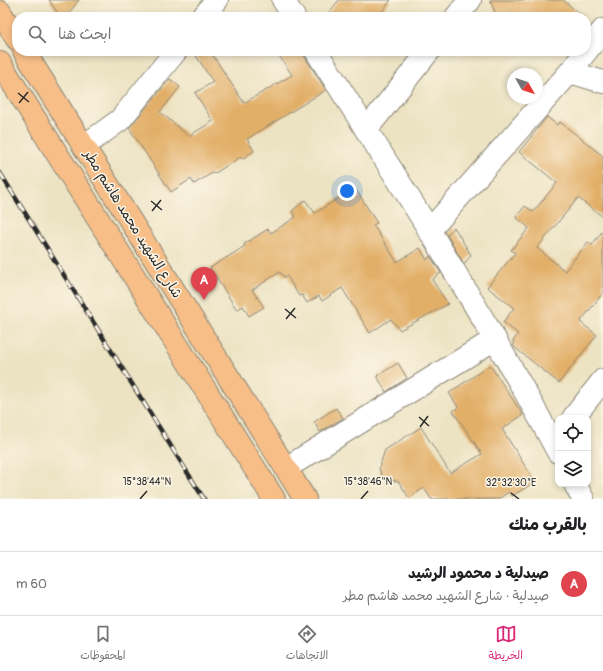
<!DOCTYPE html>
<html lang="ar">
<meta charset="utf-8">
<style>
body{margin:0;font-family:Pangolin,"Playpen Sans Arabic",sans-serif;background:#f2f2f2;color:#202124;direction:rtl}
.controls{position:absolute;right:12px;bottom:12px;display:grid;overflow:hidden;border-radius:8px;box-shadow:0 2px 6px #0003}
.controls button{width:36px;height:36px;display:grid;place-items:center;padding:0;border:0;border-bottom:1px solid #e0e0e0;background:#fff;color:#202124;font:20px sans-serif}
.compass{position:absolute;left:507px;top:68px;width:36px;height:36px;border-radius:50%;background:#fff;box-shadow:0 2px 6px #0003;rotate:129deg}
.you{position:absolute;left:347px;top:191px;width:14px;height:14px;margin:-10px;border:3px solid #fff;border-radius:50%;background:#1a73e8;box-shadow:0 0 0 6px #1a73e833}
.badge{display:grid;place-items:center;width:26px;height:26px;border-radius:50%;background:#db2777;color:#fff;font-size:13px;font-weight:700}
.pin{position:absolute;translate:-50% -33px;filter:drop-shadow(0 1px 2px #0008)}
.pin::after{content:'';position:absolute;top:21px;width:14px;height:12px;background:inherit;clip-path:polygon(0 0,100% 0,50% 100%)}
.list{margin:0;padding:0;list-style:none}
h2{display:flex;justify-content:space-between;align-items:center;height:52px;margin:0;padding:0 16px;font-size:17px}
h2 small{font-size:13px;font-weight:400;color:#757577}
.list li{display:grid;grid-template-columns:26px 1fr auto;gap:12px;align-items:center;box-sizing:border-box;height:64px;padding:0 16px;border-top:1px solid #e0e0e0}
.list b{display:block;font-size:15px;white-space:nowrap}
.list p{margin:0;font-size:13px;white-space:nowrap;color:#757577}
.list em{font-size:13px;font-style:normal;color:#757577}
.icon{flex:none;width:22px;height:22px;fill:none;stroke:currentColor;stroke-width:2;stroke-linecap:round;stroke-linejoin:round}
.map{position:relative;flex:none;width:603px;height:499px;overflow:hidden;direction:ltr}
.search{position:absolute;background:#fff;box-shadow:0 2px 6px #0003;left:12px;right:12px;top:12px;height:44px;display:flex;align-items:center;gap:10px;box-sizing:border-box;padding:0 14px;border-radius:16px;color:#757577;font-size:15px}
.sheet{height:116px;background:#fff}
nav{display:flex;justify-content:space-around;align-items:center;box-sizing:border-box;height:56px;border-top:1px solid #e0e0e0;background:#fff;font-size:11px;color:#757577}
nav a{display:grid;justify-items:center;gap:2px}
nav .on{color:#db2777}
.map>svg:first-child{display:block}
.building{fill:#e2af67}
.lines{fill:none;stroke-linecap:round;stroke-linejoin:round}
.minor-casing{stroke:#8c8777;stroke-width:24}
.major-casing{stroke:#8c8777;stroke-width:24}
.minor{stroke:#fff;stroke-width:22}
.major{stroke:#f7be88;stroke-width:22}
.rail-casing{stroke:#2b2b2b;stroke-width:4.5}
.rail{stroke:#fcf5e5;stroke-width:3;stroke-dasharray:9;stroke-linecap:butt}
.ticks{fill:none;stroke:#2b2b2b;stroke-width:1.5}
.labels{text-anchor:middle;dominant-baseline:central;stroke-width:3;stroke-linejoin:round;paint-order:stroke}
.street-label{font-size:14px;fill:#2b2b2b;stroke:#fcf5e5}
.ticks-label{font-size:10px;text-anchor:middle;fill:#2b2b2b;stroke:#fcf5e5;stroke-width:3;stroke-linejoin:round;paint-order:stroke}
</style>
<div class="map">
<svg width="603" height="499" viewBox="0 0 603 499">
<rect width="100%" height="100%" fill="#fcf5e5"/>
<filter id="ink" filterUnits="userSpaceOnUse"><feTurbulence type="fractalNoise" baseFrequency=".025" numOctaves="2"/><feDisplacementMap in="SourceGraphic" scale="8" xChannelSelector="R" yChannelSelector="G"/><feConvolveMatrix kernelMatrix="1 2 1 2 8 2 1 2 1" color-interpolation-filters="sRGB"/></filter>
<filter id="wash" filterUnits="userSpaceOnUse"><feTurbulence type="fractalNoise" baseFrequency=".012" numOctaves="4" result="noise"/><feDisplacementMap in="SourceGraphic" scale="16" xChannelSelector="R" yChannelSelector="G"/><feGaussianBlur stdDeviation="0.9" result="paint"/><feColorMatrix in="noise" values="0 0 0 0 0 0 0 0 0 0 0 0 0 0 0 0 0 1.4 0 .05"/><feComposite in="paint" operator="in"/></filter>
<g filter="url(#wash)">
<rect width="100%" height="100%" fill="#ece3c3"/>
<g id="blocks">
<g class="building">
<path d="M49,0H79L66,17H60Z"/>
<path d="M339,0H391L378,17H325Z"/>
<path d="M490,0H563L584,17H497Z"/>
<path d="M193,51H210L244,103L292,75L276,51H301L326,90L247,139L254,151L242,159L241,157L215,173L214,172L194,184L191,179L171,192L129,128L170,79L180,87L160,112L189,136L213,121L195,93L213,82Z"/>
<path d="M547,117L557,125L560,122L603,156V217L578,198L537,248L565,271L588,242L592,245L603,230V293L580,322L597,335L559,383L514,347L513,341L518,334L503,322L514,308L487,287L515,253L511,250L529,228L516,217L525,206L533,212L557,183L519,152Z"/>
<path d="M355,188L377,223L373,225L397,262L420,248L427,260L430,256L441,273L435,277L432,280L448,304L400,330L391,319L370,333L342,288L322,301L319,296L307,303L302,295L299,296L287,276L284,277L280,272L252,290L264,307L249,316L243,306L237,310L210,268L245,246L244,244L268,229L271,233L296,217L292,211L305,200L315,213Z"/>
<path d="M454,227L471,255L464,264L447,235Z"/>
<path d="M398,363L407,378L386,392L377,376Z"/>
<path d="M490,365L523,415L502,429L535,482L512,496L509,492L498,499H431L424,488L409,498L399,482L385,478L381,474L379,468L385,450L421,427L450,473L482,454L453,411L458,407L449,393Z"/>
<path d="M336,408L343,418L320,432L314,422Z"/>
</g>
</g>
</g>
<g filter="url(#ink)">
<use href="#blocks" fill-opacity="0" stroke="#8c8777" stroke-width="1"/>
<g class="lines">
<g class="minor-casing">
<g id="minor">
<path d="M283,0L294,17"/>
<path d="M203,17L217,0"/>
<path d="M456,17L470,0"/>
<path d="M316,51C400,182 484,314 558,452"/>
<path d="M570,72L603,82"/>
<path d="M366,130L429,51"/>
<path d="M84,146L120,120L176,51"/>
<path d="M429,231L570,72L603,30"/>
<path d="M573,418L603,380"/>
<path d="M286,468L495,339"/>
<path d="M575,484L583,499"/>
</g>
</g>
<g class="major-casing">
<g id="major">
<path d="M0,12L17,39"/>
<path d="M24,51L305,499"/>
<path d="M0,63L274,499"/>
</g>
</g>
<use href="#minor" class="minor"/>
<use href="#major" class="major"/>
<g class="rail-casing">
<path id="rail" d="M0,173L204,499"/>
</g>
<use href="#rail" class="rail"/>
</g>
</g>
<path class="ticks" d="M18,93L29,102M19,103L28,92M151,201L162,210M152,211L161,200M285,309L296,318M286,319L295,308M419,417L429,426M420,427L428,416M511,493L519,499M140,499L147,491M361,499L368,491"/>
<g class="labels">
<g class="street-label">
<text transform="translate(133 224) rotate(58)">شارع الشهيد محمد هاشم مطر</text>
</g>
</g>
<g class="ticks-label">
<text x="147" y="485">15°38'44"N</text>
<text x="368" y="485">15°38'46"N</text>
<text x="511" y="486">32°32'30"E</text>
</g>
</svg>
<div class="controls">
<button><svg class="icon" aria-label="locate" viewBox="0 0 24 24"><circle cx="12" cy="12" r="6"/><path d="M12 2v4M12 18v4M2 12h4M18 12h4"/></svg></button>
<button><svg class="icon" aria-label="layers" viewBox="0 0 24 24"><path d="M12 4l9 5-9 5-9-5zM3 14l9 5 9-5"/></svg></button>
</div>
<svg class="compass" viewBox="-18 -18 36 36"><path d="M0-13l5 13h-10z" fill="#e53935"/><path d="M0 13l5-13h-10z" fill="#757577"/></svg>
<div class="you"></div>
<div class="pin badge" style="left:204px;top:300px;background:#e0444e">A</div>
<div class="search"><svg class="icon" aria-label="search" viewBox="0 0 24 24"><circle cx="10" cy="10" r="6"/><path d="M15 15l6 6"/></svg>ابحث هنا</div>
</div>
<section class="sheet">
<h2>بالقرب منك<small></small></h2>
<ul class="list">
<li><span class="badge" style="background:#e0444e">A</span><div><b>صيدلية د محمود الرشيد</b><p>صيدلية · شارع الشهيد محمد هاشم مطر</p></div><em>60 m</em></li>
</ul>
</section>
<nav>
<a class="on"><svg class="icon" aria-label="map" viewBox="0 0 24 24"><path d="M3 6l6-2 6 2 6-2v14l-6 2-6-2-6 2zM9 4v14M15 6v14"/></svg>الخريطة</a>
<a><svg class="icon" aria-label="directions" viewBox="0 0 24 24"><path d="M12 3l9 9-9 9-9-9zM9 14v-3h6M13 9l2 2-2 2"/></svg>الاتجاهات</a>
<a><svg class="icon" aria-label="saved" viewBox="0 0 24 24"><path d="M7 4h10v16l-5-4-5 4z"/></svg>المحفوظات</a>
</nav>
